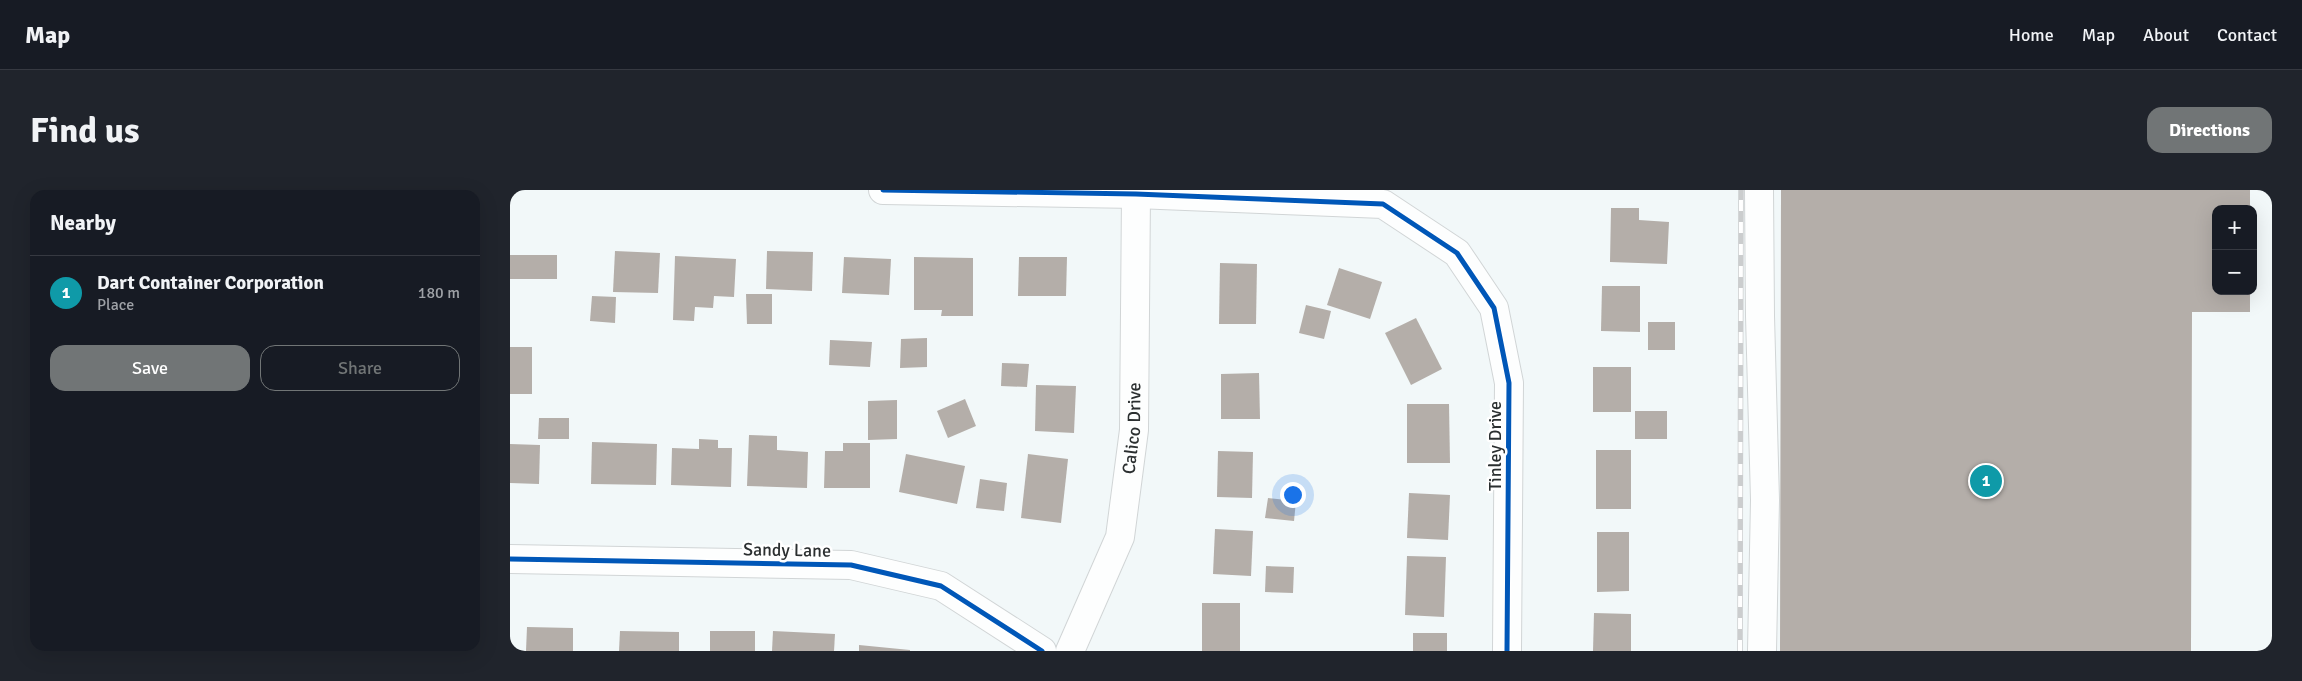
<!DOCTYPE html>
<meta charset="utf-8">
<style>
body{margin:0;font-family:Signika,sans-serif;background:#20242c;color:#f1f3f6}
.controls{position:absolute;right:15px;top:15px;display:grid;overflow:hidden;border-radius:10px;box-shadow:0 5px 20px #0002}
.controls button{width:45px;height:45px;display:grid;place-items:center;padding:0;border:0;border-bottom:1px solid #363941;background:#171b24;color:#f1f3f6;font:25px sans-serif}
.you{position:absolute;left:782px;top:304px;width:18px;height:18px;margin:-12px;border:4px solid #fff;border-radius:50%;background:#1a73e8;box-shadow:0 0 0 8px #1a73e833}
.badge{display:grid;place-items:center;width:32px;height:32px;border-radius:50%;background:#717576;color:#fff;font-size:16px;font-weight:700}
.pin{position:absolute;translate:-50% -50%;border:2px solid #fff;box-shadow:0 1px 5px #0006}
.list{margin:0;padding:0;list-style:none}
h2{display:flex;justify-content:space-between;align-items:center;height:65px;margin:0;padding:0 20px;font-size:21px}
h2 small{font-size:16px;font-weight:400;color:#9ea1a6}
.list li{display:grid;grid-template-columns:32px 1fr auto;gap:15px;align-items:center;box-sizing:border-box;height:75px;padding:0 20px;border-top:1px solid #363941}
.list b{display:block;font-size:19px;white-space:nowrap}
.list p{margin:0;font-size:16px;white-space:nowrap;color:#9ea1a6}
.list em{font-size:16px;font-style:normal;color:#9ea1a6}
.actions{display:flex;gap:10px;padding:15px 20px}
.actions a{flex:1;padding:11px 0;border:1px solid #717576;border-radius:15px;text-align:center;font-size:18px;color:#717576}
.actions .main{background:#717576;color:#fff}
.map{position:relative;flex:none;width:1762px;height:461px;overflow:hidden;border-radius:15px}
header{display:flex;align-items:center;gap:30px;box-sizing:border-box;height:70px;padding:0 25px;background:#171b24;border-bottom:1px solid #363941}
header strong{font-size:24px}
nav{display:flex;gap:28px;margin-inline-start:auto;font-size:18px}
.intro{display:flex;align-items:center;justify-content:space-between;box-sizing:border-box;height:120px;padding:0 30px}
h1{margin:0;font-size:35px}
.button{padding:12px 22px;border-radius:15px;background:#717576;color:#fff;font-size:18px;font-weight:700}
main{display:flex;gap:30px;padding:0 30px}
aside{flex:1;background:#171b24;border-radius:15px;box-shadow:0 5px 20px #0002}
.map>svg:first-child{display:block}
.building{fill:#b4aea9}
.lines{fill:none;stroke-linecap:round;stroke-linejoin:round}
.minor-casing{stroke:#d1d5d6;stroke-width:30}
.minor{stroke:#fdfefe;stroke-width:28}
.rail-casing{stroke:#cbcdce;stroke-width:5.5}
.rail{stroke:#fff;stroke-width:4;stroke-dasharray:11;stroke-linecap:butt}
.cycleway-casing{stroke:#fff;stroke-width:8}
.cycleway{stroke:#0057b8;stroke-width:5}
.labels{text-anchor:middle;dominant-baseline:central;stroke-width:5;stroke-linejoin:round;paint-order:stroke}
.street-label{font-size:18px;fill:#2b2f30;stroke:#fff}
</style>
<header>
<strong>Map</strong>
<nav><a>Home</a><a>Map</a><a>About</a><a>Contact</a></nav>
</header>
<div class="intro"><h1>Find us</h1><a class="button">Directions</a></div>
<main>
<aside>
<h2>Nearby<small></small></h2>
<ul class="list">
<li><span class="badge" style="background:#0f9aa8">1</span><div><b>Dart Container Corporation</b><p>Place</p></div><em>180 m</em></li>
</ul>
<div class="actions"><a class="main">Save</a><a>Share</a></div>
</aside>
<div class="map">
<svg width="1762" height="461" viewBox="0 0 1762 461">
<rect width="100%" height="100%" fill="#f2f8f9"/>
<g class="building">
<path d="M1271,0H1740V19H1706V101H1740V122H1682L1681,461H1270Z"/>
<path d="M1101,18H1129V30L1159,32L1157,74L1100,72Z"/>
<path d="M105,61L150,63L148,103L103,102Z"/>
<path d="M257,61L303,62L302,101L256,99Z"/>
<rect x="0" y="65" width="47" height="24"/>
<path d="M165,66L226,69L224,107L204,106L203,118L185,117L184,131L163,130Z"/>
<path d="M334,67L381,69L379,105L332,103Z"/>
<path d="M404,67L463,68V126H431L432,120H404Z"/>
<path d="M509,67H557L556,106H508Z"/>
<path d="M710,73L747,74L746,134H709Z"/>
<path d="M829,78L872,92L860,129L817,115Z"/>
<path d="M1092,96H1130V142L1091,141Z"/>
<path d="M236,104H262V134H237Z"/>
<path d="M82,106L106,107L105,133L80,131Z"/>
<path d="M796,115L821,121L814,149L789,143Z"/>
<path d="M906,128L932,179L901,195L875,143Z"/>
<rect x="1138" y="132" width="27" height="28"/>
<path d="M417,148V177L390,178L391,149Z"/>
<path d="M320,150L362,152L360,177L319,175Z"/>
<rect x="0" y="157" width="22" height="47"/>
<path d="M492,173L519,174L517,197L491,196Z"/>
<rect x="1083" y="177" width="38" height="45"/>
<path d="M749,183L750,229H711V184Z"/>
<path d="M526,195L566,196L564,243L525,241Z"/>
<path d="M455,209L466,236L438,248L427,221Z"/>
<path d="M387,210V249L358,250V211Z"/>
<path d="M897,214H939L940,273H897Z"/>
<rect x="1125" y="221" width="32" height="28"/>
<path d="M29,228H59V249H28Z"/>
<path d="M239,245L267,246V260L298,262L297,298L237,296Z"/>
<path d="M189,249L208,250V258H222L221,297L161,295L162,258L189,259Z"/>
<path d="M82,252L147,254L146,295L81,294Z"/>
<path d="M333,253H360V298H314L315,261H333Z"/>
<path d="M0,254L30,255L29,294L0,293Z"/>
<rect x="1086" y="260" width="35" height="59"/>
<path d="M708,261L743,262L742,308L707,307Z"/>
<path d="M396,264L455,276L447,314L389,302Z"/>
<path d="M518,264L558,269L551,333L511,328Z"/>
<path d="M470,289L497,293L494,321L466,318Z"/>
<path d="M899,303L940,305L938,350L897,348Z"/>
<path d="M758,308L786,311L784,331L755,328Z"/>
<path d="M705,339L743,341L741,386L703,384Z"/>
<path d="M1087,342H1119V401L1087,402Z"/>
<path d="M897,366L936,367L934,427L895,425Z"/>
<path d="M756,376L784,377L783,403L755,402Z"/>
<rect x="692" y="413" width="38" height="48"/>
<path d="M1084,423L1121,424V461H1083Z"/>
<path d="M17,437L63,438V461H16Z"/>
<path d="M110,441L169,442V461H109Z"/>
<rect x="200" y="441" width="45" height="20"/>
<path d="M263,441L325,444L324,461H262Z"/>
<rect x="903" y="443" width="34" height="18"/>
<path d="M349,455L400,460V461H349Z"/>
</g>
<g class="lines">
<g class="minor-casing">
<g id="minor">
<path d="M373,0L626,4L873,14L947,63L984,118L999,193L997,461"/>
<path d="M1249,0L1250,126L1255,310L1252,461"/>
<path d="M0,369L341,375L431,396L532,461"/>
<path id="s1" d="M560,461L610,347L624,240L626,4"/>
</g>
</g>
<use href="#minor" class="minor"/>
<g class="rail-casing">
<path id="rail" d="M1230,461L1231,0"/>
</g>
<use href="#rail" class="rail"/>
<g class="cycleway-casing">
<g id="cycleway">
<path d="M373,0L626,4L873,14L947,63L984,118L999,193L997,461"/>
<path d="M0,369L341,375L431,396L532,461"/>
</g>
</g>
<use href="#cycleway" class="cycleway"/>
</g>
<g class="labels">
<g class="street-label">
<text stroke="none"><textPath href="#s1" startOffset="234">Calico Drive</textPath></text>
<text transform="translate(985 256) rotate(-90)">Tinley Drive</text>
<text transform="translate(277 360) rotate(1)">Sandy Lane</text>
</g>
</g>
</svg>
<div class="controls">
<button>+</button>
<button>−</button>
</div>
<div class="you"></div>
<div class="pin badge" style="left:1476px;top:291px;background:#0f9aa8">1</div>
</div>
</main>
